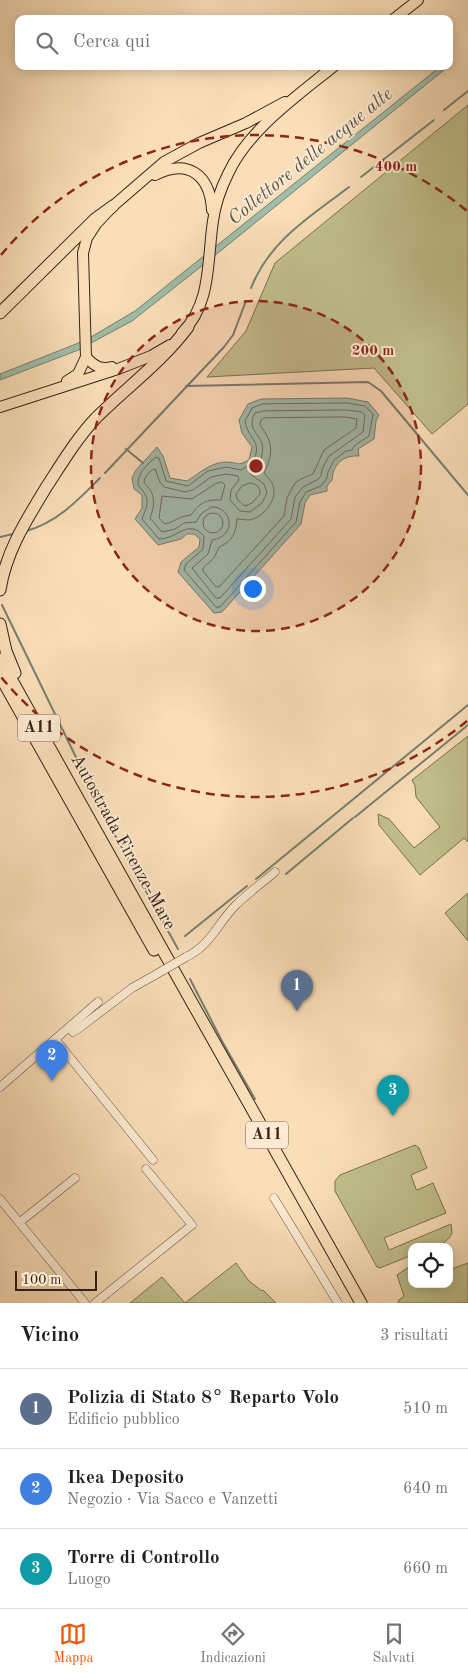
<!DOCTYPE html>
<html lang="it">
<meta charset="utf-8">
<style>
body{margin:0;font-family:"Old Standard TT",serif;background:#f6f6f6;color:#202124}
.controls{position:absolute;right:15px;bottom:15px;display:grid;overflow:hidden;border-radius:10px;box-shadow:0 2px 12px #0003}
.controls button{width:45px;height:45px;display:grid;place-items:center;padding:0;border:0;border-bottom:1px solid #e0e0e0;background:#fff;color:#202124;font:25px sans-serif}
.scale{position:absolute;left:15px;bottom:12px;width:82px;box-sizing:border-box;padding-left:5px;border:2px solid #3a2118;border-top:0;font-size:14px;line-height:18px;white-space:nowrap;color:#3a2118;-webkit-text-stroke:4px #fbead1;paint-order:stroke}
.you{position:absolute;left:252px;top:588px;width:18px;height:18px;margin:-12px;border:4px solid #fff;border-radius:50%;background:#1a73e8;box-shadow:0 0 0 8px #1a73e833}
.badge{display:grid;place-items:center;width:32px;height:32px;border-radius:50%;background:#ea580c;color:#fff;font-size:16px;font-weight:700}
.pin{position:absolute;translate:-50% -41px;filter:drop-shadow(0 1px 2px #0008)}
.pin::after{content:'';position:absolute;top:26px;width:18px;height:15px;background:inherit;clip-path:polygon(0 0,100% 0,50% 100%)}
.list{margin:0;padding:0;list-style:none}
h2{display:flex;justify-content:space-between;align-items:center;height:65px;margin:0;padding:0 20px;font-size:21px}
h2 small{font-size:16px;font-weight:400;color:#757577}
.list li{display:grid;grid-template-columns:32px 1fr auto;gap:15px;align-items:center;box-sizing:border-box;height:80px;padding:0 20px;border-top:1px solid #e0e0e0}
.list b{display:block;font-size:19px;white-space:nowrap}
.list p{margin:0;font-size:16px;white-space:nowrap;color:#757577}
.list em{font-size:16px;font-style:normal;color:#757577}
.icon{flex:none;width:28px;height:28px;fill:none;stroke:currentColor;stroke-width:2;stroke-linecap:round;stroke-linejoin:round}
.map{position:relative;flex:none;width:468px;height:1303px;overflow:hidden}
.search{position:absolute;background:#fff;box-shadow:0 2px 12px #0003;left:15px;right:15px;top:15px;height:55px;display:flex;align-items:center;gap:12px;box-sizing:border-box;padding:0 18px;border-radius:10px;color:#757577;font-size:19px}
.sheet{height:305px;background:#fff}
nav{display:flex;justify-content:space-around;align-items:center;box-sizing:border-box;height:70px;border-top:1px solid #e0e0e0;background:#fff;font-size:14px;color:#757577}
nav a{display:grid;justify-items:center;gap:2px}
nav .on{color:#ea580c}
.map>svg:first-child{display:block}
.green{fill:#c1c08d;stroke:#7e7052}
.water{fill:#9fbda9;stroke:#777f6f}
.lines{fill:none;stroke-linecap:round;stroke-linejoin:round}
.shore{stroke:#6c6f60;stroke-width:1}
.stream{stroke:#777f6f;stroke-width:2}
.minor-casing{stroke:#6a5040;stroke-width:9}
.major-casing{stroke:#3a2118;stroke-width:12}
.highway-casing{stroke:#3a2118;stroke-width:13}
.minor{stroke:#fbead1;stroke-width:8}
.major{stroke:#f9deb8;stroke-width:10}
.highway{stroke:#f9deb8;stroke-width:11}
.minor-bridge-casing{stroke:#6a5040;stroke-width:9;stroke-linecap:butt}
.minor-bridge{stroke:#fbead1;stroke-width:8}
.ring{fill:none;stroke:#8f2418;stroke-width:2.5;stroke-dasharray:9 6}
.labels{text-anchor:middle;dominant-baseline:central;stroke-width:4;stroke-linejoin:round;paint-order:stroke}
.shield{fill:#fbead1;stroke:#745d50;stroke-width:1}
.shield-label{font-size:16px;font-weight:bold;fill:#3a2118}
.street-label{font-size:18px;fill:#3a2118;stroke:#fbead1}
.water-label{font-size:19px;font-style:italic;fill:#585044;stroke:#fbead1}
.centre{fill:#8f2418;stroke:#fbead1;stroke-width:2.5}
.ring-label{font-size:15px;text-anchor:middle;font-weight:bold;fill:#8f2418;stroke:#fbead1;stroke-width:4;stroke-linejoin:round;paint-order:stroke}
</style>
<div class="map">
<svg width="468" height="1303" viewBox="0 0 468 1303">
<rect width="100%" height="100%" fill="#f9deb8"/>
<filter id="stains"><feTurbulence type="fractalNoise" baseFrequency=".004" numOctaves="4"/><feColorMatrix values="0 0 0 0 .2 0 0 0 0 .09 0 0 0 0 .02 0 0 0 .5 -.17"/></filter>
<radialGradient id="worn" r=".72"><stop offset=".6" stop-color="#630" stop-opacity="0"/><stop offset="1" stop-color="#630" stop-opacity=".3"/></radialGradient>
<g class="green">
<path d="M468,105V404L432,434L374,368L207,377L246,331L275,263Z"/>
<path d="M468,736V842L464,838L420,875L379,825L378,814L389,819L414,848L440,827L416,797L415,786L412,780Z"/>
<path d="M468,893V941L445,913Z"/>
<path d="M415,1145L419,1148L427,1168L411,1175L416,1189L417,1190L433,1183L446,1213L384,1238L389,1250L451,1224L452,1233C445,1249 426,1247 412,1247V1255L380,1268L377,1267L335,1191V1181L340,1175Z"/>
<path d="M236,1263L249,1281L262,1291L263,1290L276,1303H185Z"/>
<path d="M468,1263V1303H398L399,1300L404,1296L397,1275L412,1265V1284H449V1270Z"/>
<path d="M162,1277L185,1303H130Z"/>
</g>
<g class="water">
<path d="M441,66H449L203,265L132,321L91,343V337L135,311Z"/>
<path d="M81,342V349L0,380V374Z"/>
<path d="M347,398L368,402L379,415L376,421L374,439L358,449L359,456C343,455 333,464 332,480L327,486V491L310,495L305,503L301,524L222,612L214,613L178,572L181,562L199,547L200,539L194,534H187L181,539L158,545L135,519L142,508V495L134,489L132,478L136,470L157,447L163,456L170,478L187,481C200,473 211,462 226,462C239,462 236,467 249,460L252,447L242,433L239,420L248,404L261,399Z"/>
</g>
<g class="lines">
<g class="shore">
<path d="M347,403L365,406L373,414L369,436L355,445L352,450L346,451L334,460L328,472L327,478L321,486L306,492L300,502L296,522L220,607H216L184,570L186,564L203,549L204,536C187,518 178,539 159,539L142,519C148,503 151,499 138,485C137,474 147,464 156,457L159,458L166,481L188,486L208,471L226,467L241,470L253,463C263,439 249,442 245,421L252,408L262,404Z"/>
<path d="M346,410L362,412L365,415L363,432L329,456L322,469L321,476L317,480L303,487L295,497L291,519L220,598H216L192,568L208,554L212,540C238,536 232,506 211,507L201,514L196,522L184,523L175,529L162,532L150,518C155,505 156,493 144,483C144,477 150,470 155,469L160,482L164,487L185,492L193,490L211,477L226,474L238,476L239,480L231,490L230,500L240,511L250,512L262,503L267,493L264,484L250,474C252,471 257,470 259,466C261,463 261,458 262,454C267,434 244,433 255,413L263,411Z"/>
<path d="M345,417L357,419L356,428L324,450L313,474L301,479L295,483L287,498L284,516L220,586L216,587L203,571V568L214,558L219,547C232,542 236,533 237,519C241,519 245,520 250,520C263,517 278,500 273,486C272,481 267,477 264,473C274,452 273,443 260,425L261,420L264,418Z"/>
<path d="M222,482L225,485L221,500C207,499 199,503 191,515C178,516 175,522 165,524L159,518L162,496L192,499L215,484Z"/>
<path d="M250,483C256,483 261,488 260,494L252,503L245,506L237,499L236,494L242,486Z"/>
<circle cx="213" cy="523" r="10"/>
</g>
<g class="stream">
<path d="M444,110L468,91"/>
<path d="M361,177L434,120"/>
<path d="M251,288C270,240 310,217 349,187"/>
<path d="M186,386L368,382L381,391L468,495"/>
<path d="M126,449L143,463"/>
<path d="M105,473L224,347L233,335L246,301"/>
<path d="M26,531C58,522 78,500 100,478"/>
<path d="M0,537L13,534"/>
<path d="M2,605L106,819L178,949"/>
<path d="M355,817L468,725"/>
<path d="M286,874L353,818"/>
<path d="M256,879L468,705"/>
<path d="M185,936L247,886"/>
<path d="M190,979L223,1043L255,1099"/>
</g>
<g class="minor-casing">
<g id="minor">
<path d="M186,957C210,946 218,923 235,906C248,893 262,883 275,872"/>
<path d="M69,1027L73,1032L78,1029L132,988L155,975"/>
<path d="M55,1039L153,1160"/>
<path d="M0,1087L98,1002"/>
<path d="M274,1198L338,1303"/>
<path d="M0,1199L85,1303"/>
<path d="M20,1222L75,1178"/>
<path d="M95,1303L192,1225L146,1169"/>
</g>
</g>
<g class="major-casing">
<g id="major">
<path d="M394,19L418,0"/>
<path d="M155,175C188,158 210,175 212,210"/>
<path d="M182,333C212,303 207,260 213,221C215,206 221,188 228,174C248,130 297,96 334,66"/>
<path d="M86,357C94,366 101,370 112,367"/>
<path d="M67,381L78,374L86,357L83,253L87,238L96,224L113,206L164,162L199,143L246,123L285,102"/>
<path d="M0,407L118,369L151,356L170,345"/>
</g>
</g>
<g class="highway-casing">
<g id="highway">
<path d="M0,313L95,219L113,206"/>
<path d="M0,590C6,551 27,519 47,486C62,463 77,438 96,418C127,387 162,362 188,327"/>
<path d="M0,624L6,651L15,673"/>
<path d="M0,659L170,963"/>
<path d="M0,676L154,950"/>
<path d="M172,967L361,1303"/>
</g>
</g>
<use href="#minor" class="minor"/>
<use href="#major" class="major"/>
<use href="#highway" class="highway"/>
<g class="minor-bridge-casing">
<path id="minor-bridge" d="M155,975L186,957"/>
</g>
<use href="#minor-bridge" class="minor-bridge"/>
</g>
<circle cx="256" cy="466" r="165" fill="#8f2418" fill-opacity=".12"/>
<g class="ring">
<circle cx="256" cy="466" r="165"/>
<path d="M467 721A331 331 0 0 1 1 677M1 255A331 331 0 0 1 467 211"/>
</g>
<g class="labels">
<g class="shield">
<rect x="18" y="714.5" width="42" height="27" rx="4"/>
<rect x="246" y="1121.5" width="42" height="27" rx="4"/>
</g>
<g class="shield-label">
<text x="39" y="728">A11</text>
<text x="267" y="1135">A11</text>
</g>
<g class="street-label">
<text transform="translate(123 842) rotate(61)">Autostrada Firenze-Mare</text>
</g>
<g class="water-label">
<text transform="translate(311 157) rotate(-39)">Collettore delle acque alte</text>
</g>
</g>
<circle cx="256" cy="466" r="8" class="centre"/>
<g class="ring-label">
<text x="396" y="171">400 m</text>
<text x="373" y="355">200 m</text>
</g>
<rect width="100%" height="100%" filter="url(#stains)"/>
<rect width="100%" height="100%" fill="url(#worn)"/>
</svg>
<div class="controls">
<button><svg class="icon" aria-label="locate" viewBox="0 0 24 24"><circle cx="12" cy="12" r="6"/><path d="M12 2v4M12 18v4M2 12h4M18 12h4"/></svg></button>
</div>
<div class="scale">100 m</div>
<div class="you"></div>
<div class="pin badge" style="left:297px;top:1011px;background:#5c6f8a">1</div>
<div class="pin badge" style="left:52px;top:1081px;background:#3f7fe0">2</div>
<div class="pin badge" style="left:393px;top:1116px;background:#0f9aa8">3</div>
<div class="search"><svg class="icon" aria-label="search" viewBox="0 0 24 24"><circle cx="10" cy="10" r="6"/><path d="M15 15l6 6"/></svg>Cerca qui</div>
</div>
<section class="sheet">
<h2>Vicino<small>3 risultati</small></h2>
<ul class="list">
<li><span class="badge" style="background:#5c6f8a">1</span><div><b>Polizia di Stato 8° Reparto Volo</b><p>Edificio pubblico</p></div><em>510 m</em></li>
<li><span class="badge" style="background:#3f7fe0">2</span><div><b>Ikea Deposito</b><p>Negozio · Via Sacco e Vanzetti</p></div><em>640 m</em></li>
<li><span class="badge" style="background:#0f9aa8">3</span><div><b>Torre di Controllo</b><p>Luogo</p></div><em>660 m</em></li>
</ul>
</section>
<nav>
<a class="on"><svg class="icon" aria-label="map" viewBox="0 0 24 24"><path d="M3 6l6-2 6 2 6-2v14l-6 2-6-2-6 2zM9 4v14M15 6v14"/></svg>Mappa</a>
<a><svg class="icon" aria-label="directions" viewBox="0 0 24 24"><path d="M12 3l9 9-9 9-9-9zM9 14v-3h6M13 9l2 2-2 2"/></svg>Indicazioni</a>
<a><svg class="icon" aria-label="saved" viewBox="0 0 24 24"><path d="M7 4h10v16l-5-4-5 4z"/></svg>Salvati</a>
</nav>
